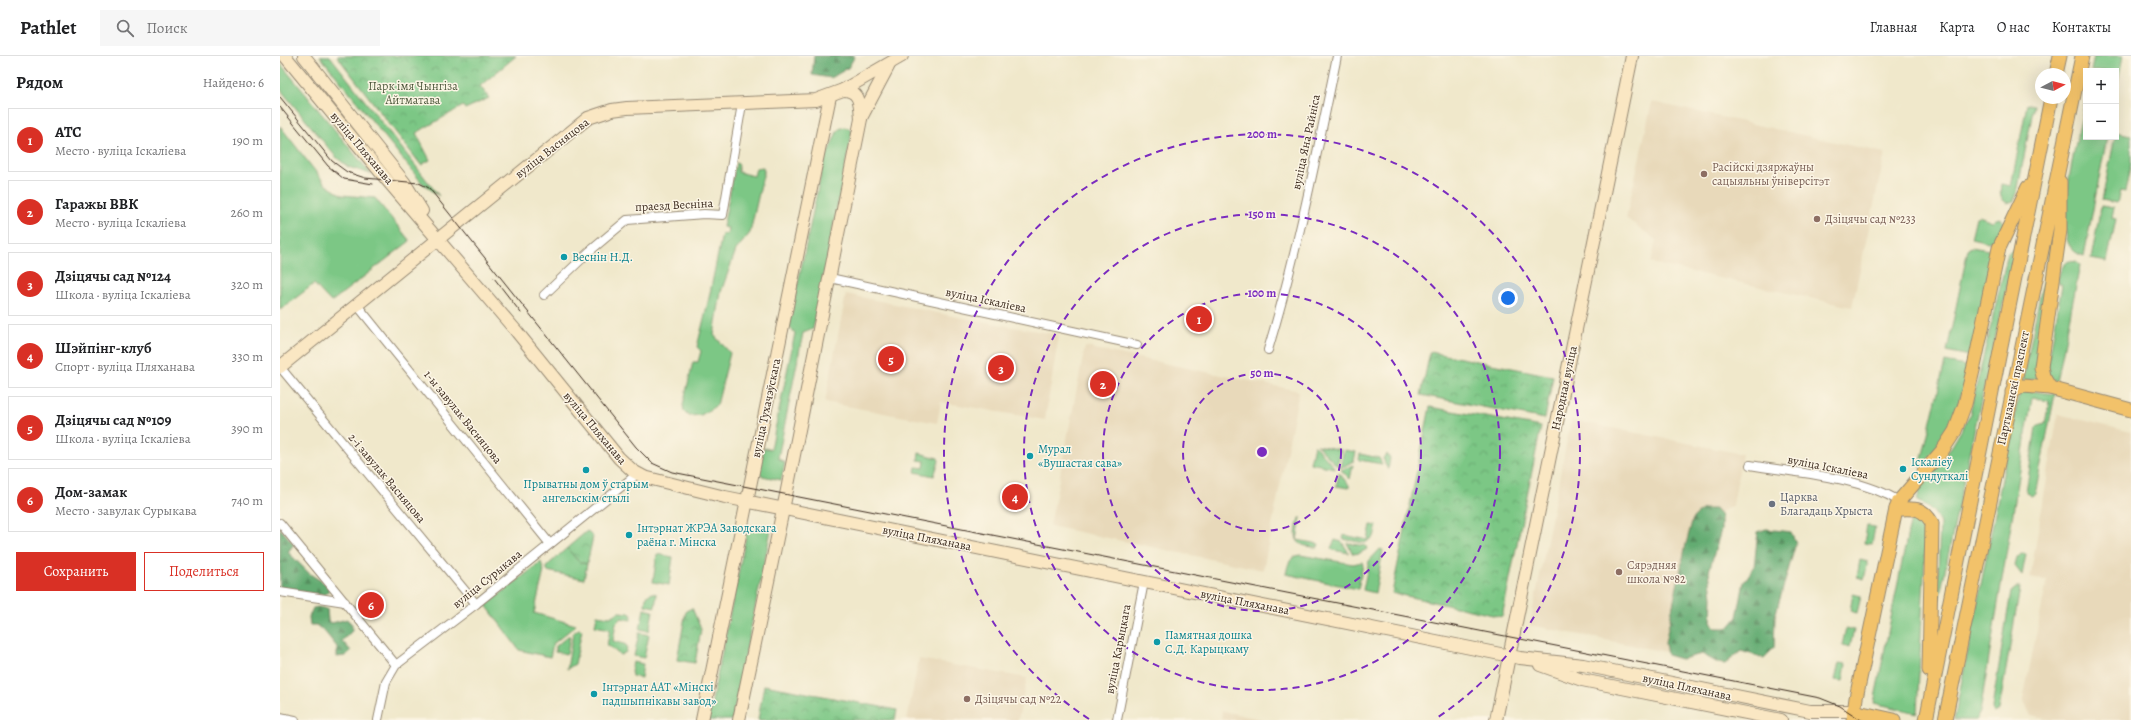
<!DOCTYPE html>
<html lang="ru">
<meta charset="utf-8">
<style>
body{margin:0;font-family:Alegreya,serif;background:#f6f6f6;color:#202124}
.controls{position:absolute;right:12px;top:12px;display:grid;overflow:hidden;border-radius:0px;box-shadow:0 4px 16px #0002}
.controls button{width:36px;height:36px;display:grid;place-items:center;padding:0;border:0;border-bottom:1px solid #e0e0e0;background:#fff;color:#202124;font:20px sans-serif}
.compass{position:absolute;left:1755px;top:12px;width:36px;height:36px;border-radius:50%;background:#fff;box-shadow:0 4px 16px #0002;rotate:83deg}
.you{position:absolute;left:1228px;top:242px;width:14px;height:14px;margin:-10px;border:3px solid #fff;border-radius:50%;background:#1a73e8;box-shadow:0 0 0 6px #1a73e833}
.badge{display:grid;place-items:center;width:26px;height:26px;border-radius:50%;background:#d93025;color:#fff;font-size:13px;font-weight:700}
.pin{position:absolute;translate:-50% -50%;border:2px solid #fff;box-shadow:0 1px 4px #0006}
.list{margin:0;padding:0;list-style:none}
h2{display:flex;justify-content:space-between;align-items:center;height:52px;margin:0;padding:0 16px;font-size:17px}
h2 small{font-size:13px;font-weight:400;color:#757577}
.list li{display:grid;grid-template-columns:26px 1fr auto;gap:12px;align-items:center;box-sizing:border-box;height:64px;margin:0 8px 8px;padding:0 8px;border:1px solid #e0e0e0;border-radius:0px}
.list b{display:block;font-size:15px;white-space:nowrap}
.list p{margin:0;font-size:13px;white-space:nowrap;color:#757577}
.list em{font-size:13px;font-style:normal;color:#757577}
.actions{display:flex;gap:8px;padding:12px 16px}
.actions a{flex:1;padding:9px 0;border:1px solid #d93025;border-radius:0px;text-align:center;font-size:14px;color:#d93025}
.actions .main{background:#d93025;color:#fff}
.icon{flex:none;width:22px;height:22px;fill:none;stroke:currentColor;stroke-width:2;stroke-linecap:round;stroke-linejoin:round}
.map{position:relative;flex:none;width:1851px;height:664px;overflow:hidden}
header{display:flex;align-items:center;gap:24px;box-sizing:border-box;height:56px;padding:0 20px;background:#fff;border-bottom:1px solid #e0e0e0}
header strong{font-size:19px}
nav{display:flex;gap:22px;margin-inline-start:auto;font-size:14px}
.search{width:280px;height:36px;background:#f6f6f6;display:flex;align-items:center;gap:10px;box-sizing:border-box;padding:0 14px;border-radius:0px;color:#757577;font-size:15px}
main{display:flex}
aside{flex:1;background:#fff}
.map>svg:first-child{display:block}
.built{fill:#e8d9ba}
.grass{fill:#7bc785;stroke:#5b7852}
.forest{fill:url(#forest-firs);stroke:#506b48}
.park{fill:url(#park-crowns);stroke:#5b7852}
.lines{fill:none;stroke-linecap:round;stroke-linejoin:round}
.street-casing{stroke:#968974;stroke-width:10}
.secondary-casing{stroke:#968974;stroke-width:14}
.primary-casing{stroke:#968974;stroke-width:15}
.street{stroke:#fff;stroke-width:8}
.secondary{stroke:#fae7c3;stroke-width:12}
.primary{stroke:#f2c26a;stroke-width:13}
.tram{stroke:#3b2a1e;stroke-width:1}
.ring{fill:none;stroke:#7b2cbf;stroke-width:2;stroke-dasharray:7 5}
.education-dot{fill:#8d6e63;stroke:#fcf5e5;stroke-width:1.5}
.culture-dot{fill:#0f9aa8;stroke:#fcf5e5;stroke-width:1.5}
.worship-dot{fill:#6b7280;stroke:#fcf5e5;stroke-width:1.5}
.labels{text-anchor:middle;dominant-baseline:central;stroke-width:3;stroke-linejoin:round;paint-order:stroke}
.park-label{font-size:12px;fill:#4e593d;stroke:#fcf5e5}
.street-label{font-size:12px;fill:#3b2a1e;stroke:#fcf5e5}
.education-label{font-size:12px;fill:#785e54;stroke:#fcf5e5;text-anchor:start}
.culture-label{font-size:12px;fill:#0d838f;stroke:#fcf5e5;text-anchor:start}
.worship-label{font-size:12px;fill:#5b616d;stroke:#fcf5e5;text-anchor:start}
.centre{fill:#7b2cbf;stroke:#fcf5e5;stroke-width:2}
.ring-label{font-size:12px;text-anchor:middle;font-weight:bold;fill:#7b2cbf;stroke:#fcf5e5;stroke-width:3;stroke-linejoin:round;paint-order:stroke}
</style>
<header>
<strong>Pathlet</strong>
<div class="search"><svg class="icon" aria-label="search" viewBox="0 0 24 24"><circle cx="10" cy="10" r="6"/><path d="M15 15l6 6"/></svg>Поиск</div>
<nav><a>Главная</a><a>Карта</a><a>О нас</a><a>Контакты</a></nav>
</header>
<main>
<aside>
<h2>Рядом<small>Найдено: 6</small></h2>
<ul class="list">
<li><span class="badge">1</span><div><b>АТС</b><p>Место · вуліца Іскаліева</p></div><em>190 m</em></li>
<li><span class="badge">2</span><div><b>Гаражы ВВК</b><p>Место · вуліца Іскаліева</p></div><em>260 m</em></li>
<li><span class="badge">3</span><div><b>Дзіцячы сад №124</b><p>Школа · вуліца Іскаліева</p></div><em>320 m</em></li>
<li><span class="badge">4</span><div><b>Шэйпінг-клуб</b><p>Спорт · вуліца Пляханава</p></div><em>330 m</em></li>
<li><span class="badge">5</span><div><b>Дзіцячы сад №109</b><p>Школа · вуліца Іскаліева</p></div><em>390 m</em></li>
<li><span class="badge">6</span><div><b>Дом-замак</b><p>Место · завулак Сурыкава</p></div><em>740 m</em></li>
</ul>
<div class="actions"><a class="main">Сохранить</a><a>Поделиться</a></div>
</aside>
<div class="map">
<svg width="1851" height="664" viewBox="0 0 1851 664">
<defs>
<pattern id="forest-firs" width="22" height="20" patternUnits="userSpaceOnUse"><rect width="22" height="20" fill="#64ac72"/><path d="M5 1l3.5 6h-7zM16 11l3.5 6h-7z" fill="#548c5d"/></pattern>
<pattern id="park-crowns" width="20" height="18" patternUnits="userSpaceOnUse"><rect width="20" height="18" fill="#7bc785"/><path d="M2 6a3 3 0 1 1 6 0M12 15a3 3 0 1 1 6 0" fill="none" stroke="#66a26c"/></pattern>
</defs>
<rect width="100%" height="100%" fill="#fcf5e5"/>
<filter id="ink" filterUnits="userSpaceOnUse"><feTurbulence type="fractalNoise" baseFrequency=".025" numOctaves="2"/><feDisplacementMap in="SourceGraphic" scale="8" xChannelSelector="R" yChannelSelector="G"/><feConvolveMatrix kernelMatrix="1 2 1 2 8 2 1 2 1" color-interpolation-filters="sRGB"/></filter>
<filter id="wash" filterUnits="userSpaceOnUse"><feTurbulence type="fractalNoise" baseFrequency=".012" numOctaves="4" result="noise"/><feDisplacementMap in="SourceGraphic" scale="16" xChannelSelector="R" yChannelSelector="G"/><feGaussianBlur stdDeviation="0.9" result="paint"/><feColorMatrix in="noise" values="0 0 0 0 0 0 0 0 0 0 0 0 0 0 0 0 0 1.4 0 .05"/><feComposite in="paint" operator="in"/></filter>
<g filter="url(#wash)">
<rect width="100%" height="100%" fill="#f0e8cb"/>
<g class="built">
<path d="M1372,46L1605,97L1572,251L1371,207L1376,184L1346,162Z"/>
<path d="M566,238L677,261L779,279L765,364L661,346L657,367L545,346Z"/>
<path d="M805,291L1019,335L983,514L770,470Z"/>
<path d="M1778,358L1851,376V664H1773L1751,660L1743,644L1767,525L1750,522Z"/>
<path d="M1291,364L1462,398L1453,449L1427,464L1401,599L1250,569Z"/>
<path d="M639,603L747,622L738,664H627Z"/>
<path d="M942,655L985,664H941Z"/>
</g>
<g class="grass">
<path d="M40,0H50L159,140L142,127Z"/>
<path d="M1814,0H1843L1836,35V15H1811Z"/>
<path d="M0,7L91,118L68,111L56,101L0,33Z"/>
<path d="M1806,40V81H1827L1804,200C1796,198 1789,192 1787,183C1779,148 1799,77 1806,40Z"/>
<path d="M1747,48L1754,49L1737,137L1734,145L1727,147C1719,142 1720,137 1721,128L1731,130Z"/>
<path d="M0,70L46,129L62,139L95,142L130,185L51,246L34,228L0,254Z"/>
<path d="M561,71L569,72L572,77L533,273L523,277L498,402L505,407L501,424L478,419L484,392L491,393L515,277L509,270L543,108L557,76Z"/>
<path d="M1836,76L1851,79V107L1845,136L1840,135L1837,147L1822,144Z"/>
<path d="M456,107L459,108L458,116L474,120L476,112L483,111L484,115L470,177L456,194L441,236L434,279L450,297L437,349L421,359L409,360L404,355L403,349L413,306H418L421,295L417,291L429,242L442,178H447L448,172L443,171Z"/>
<path d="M1821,150L1834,152L1832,162L1836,163L1827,206L1811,203Z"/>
<path d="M1699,160L1712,165L1719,162L1726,167L1717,184L1708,186L1691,182L1696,161Z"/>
<path d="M1770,189L1772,190L1760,326L1755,323L1743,325Z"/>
<path d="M1691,191L1709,194L1712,198L1692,301L1667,295L1688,193Z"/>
<path d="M1736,192L1693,380L1659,544L1657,542L1660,468C1656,456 1649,450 1637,445L1642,427L1672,390L1689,361L1728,197Z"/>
<path d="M1789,205L1796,206L1800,209L1777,326L1769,320L1767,315L1782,229L1778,226C1778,218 1782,209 1789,205Z"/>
<path d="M1665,306L1690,311L1670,374L1658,393L1640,411Z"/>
<path d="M1742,334L1775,338L1755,438L1750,440L1746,436L1756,371L1765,368L1769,345L1752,342L1700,656L1696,664H1674L1738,342Z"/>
<path d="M1034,389L1055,412L1030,407Z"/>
<path d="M1037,389L1061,394L1057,410Z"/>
<path d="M1064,394L1076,396L1074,405L1060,412Z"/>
<path d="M639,397L658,402L659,405L654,420L635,416L636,411L644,412L645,405L638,404Z"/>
<path d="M1080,398L1099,402L1102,408L1079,404Z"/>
<path d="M1107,398L1110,402L1108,414L1103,402Z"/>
<path d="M1073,409L1070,423L1061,414Z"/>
<path d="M1059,417L1069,429V432L1056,430Z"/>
<path d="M1636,459L1645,467L1646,481L1637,657L1594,647L1628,476L1632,460Z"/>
<path d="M1019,462H1021L1017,484L1039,488L1038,491C1013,491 1014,482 1019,462Z"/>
<path d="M1091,469L1097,470L1094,481L1085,487L1063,483L1064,479L1088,484Z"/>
<path d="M468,470L491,474L452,664H428Z"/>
<path d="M1587,470L1595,471L1592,488L1584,487Z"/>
<path d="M1055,484L1062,486L1069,497L1053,494L1051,492Z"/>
<path d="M1067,487L1086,490L1087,493L1080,497L1073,498Z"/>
<path d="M287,492L299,506L307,508L304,523L267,515V510Z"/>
<path d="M1100,493L1103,494L1095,537L1083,534L1089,505Z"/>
<path d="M377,498L393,501L389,529L373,526Z"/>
<path d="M1741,498H1746L1742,519L1735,510L1737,502Z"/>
<path d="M1020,499L1073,508L1082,506L1083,509L1078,533L1006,518C1008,509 1009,501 1020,499Z"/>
<path d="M1580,504L1588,506L1584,523L1577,521Z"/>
<path d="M261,506L264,515L254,557L296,569L273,588L270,601L239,594L206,549Z"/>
<path d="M1736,532H1740L1719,654L1713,657L1712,652L1731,536Z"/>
<path d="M371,537L377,538L375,551L365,549L366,541Z"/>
<path d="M1573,538L1581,540L1577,557L1570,555Z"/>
<path d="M364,553L373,555L369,575L360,573Z"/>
<path d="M339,556L350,557L352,560L351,564L341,562L336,567L333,585L344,588L347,590L346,596L341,599C335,597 333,591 327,590L330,573L315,570L317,559L330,561Z"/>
<path d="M1566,572L1574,574L1570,591L1562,589Z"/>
<path d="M299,573L302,574L295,608L287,613L293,577Z"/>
<path d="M359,577L369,579L364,602L354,600Z"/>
<path d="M288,580H290L287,598L275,596L276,590Z"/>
<path d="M353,606L363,608L361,622L352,620L351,615Z"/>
<path d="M1559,607L1566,608L1563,625L1555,624Z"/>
</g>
<g class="forest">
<path d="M534,0H575L568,12L551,22L532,19Z"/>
<path d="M1423,453H1435L1441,460V474L1429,515L1432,541L1431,565L1435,572H1448L1457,561L1464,526L1474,511L1478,476L1486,473L1511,476L1516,487L1495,560L1494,592L1484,602L1461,595L1445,608L1438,607L1422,598L1401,603L1387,599L1385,587L1406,488L1413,462Z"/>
<path d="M0,472L14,488L8,496L30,518L49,530L48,536L43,539L0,532Z"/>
<path d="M38,551L47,553L48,565L52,567L67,563L72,568V575L62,585L71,595L65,600L57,601V591L45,576L36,569H30L29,561L33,552Z"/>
</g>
<g class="park">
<path d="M57,0H236L200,30L209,42L185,53L183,50L136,77L150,104L141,109Z"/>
<path d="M1150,296L1273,320L1265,363L1141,339Z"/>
<path d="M1150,351L1261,371L1222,561L1112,537Z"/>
<path d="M307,475L313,481L307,508L299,506L287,492Z"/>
<path d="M412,552L421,573L415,607L397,604L406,555Z"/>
<path d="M484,629L617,654L615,664H478Z"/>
</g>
</g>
<g filter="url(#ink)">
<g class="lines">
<g class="street-casing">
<g id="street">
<path d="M550,222L857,289"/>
<path d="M264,239L310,195L347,164L424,158L443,159L462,48"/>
<path d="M77,249L270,488"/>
<path d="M988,294C1017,198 1037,98 1057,0"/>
<path d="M0,311L196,548"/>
<path d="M1470,409C1516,417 1579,420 1619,445"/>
<path d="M0,467L116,609"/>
<path d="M0,536L65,546"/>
<path d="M0,661L15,664"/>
<path d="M98,664L106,626L116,609L196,548L357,418"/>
<path d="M837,664L864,526"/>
</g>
</g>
<g class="secondary-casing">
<g id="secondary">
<path d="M5,0L107,124L237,276L339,402L353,415L364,421L445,441L1240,602L1303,609L1530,655H1573"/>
<path d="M24,0L124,126L142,155"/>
<path d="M581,62L609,9"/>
<path d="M0,311L308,62L332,54L347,52L536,44L563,34L622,0"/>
<path d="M1260,609L1302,624L1501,664"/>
<path d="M422,664L550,40"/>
<path d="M459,664L506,439L581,63C580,50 581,34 563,34"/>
<path d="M1216,664L1352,0"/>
</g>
</g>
<g class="primary-casing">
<g id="primary">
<path d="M1776,18L1780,0"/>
<path d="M1770,332L1763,320L1761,311L1780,174V126"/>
<path d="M1732,336L1743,330L1770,332L1851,354"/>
<path d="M1616,453C1634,453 1642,450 1652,467L1649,614"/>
<path d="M1573,655L1614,664"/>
<path d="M1573,664L1576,642L1616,453L1619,445L1662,395L1675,375L1685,348L1695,306L1719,192L1748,131"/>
<path d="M1646,664L1771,42"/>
<path d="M1665,664L1802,0"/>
</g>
</g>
<use href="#street" class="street"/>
<use href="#secondary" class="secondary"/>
<use href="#primary" class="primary"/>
<g class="tram">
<path d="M0,41L52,105L67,116L85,122L139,127L149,132L356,391L372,407L392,416L1540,642L1560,650L1581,664"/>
<path d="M0,51L48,110L64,123L93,128"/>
<path d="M214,222L241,257"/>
</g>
</g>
</g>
<g class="ring">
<circle cx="982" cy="396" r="79"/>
<circle cx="982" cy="396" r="159"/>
<circle cx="982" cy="396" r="238"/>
<path d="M809 663A318 318 0 1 1 1155 663"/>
</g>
<g class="education-dot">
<circle cx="1424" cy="118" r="4"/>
<circle cx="1537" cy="163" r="4"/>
<circle cx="1339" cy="516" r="4"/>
<circle cx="687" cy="643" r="4"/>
</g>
<g class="culture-dot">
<circle cx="284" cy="201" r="4"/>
<circle cx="750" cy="400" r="4"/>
<circle cx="1623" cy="413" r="4"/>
<circle cx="306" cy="414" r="4"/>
<circle cx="349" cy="479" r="4"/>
<circle cx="877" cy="586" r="4"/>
<circle cx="314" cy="638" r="4"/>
</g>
<circle class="worship-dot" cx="1492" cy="448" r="4"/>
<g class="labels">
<g class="park-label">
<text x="133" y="30">Парк імя Чынгіза<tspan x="133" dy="14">Айтматава</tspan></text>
</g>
<g class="street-label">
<text transform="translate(1026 86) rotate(-78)">вуліца Яна Райніса</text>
<text transform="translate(82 92) rotate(50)">вуліца Пляханава</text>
<text transform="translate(272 92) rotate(-38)">вуліца Васняцова</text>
<text transform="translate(394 149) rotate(-3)">праезд Весніна</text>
<text transform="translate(706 244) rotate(12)">вуліца Іскаліева</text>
<text transform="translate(1284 332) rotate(-78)">Народная вуліца</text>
<text transform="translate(1733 332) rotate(-78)">Партызанскі праспект</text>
<text transform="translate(486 352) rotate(-78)">вуліца Тухачэўскага</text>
<text transform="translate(183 361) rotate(51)">1-ы завулак Васняцова</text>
<text transform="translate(315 372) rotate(50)">вуліца Пляханава</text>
<text transform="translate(1548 411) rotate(11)">вуліца Іскаліева</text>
<text transform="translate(107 422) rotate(50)">2-і завулак Васняцова</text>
<text transform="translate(647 482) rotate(11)">вуліца Пляханава</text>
<text transform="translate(207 523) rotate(-39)">вуліца Сурыкава</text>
<text transform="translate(965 546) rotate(11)">вуліца Пляханава</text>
<text transform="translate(838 593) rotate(-79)">вуліца Карыцкага</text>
<text transform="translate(1407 631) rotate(12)">вуліца Пляханава</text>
</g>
<g class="education-label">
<text x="1432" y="111">Расійскі дзяржаўны<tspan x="1432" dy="14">сацыяльны ўніверсітэт</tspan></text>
<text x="1545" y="163">Дзіцячы сад №233</text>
<text x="1347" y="509">Сярэдняя<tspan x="1347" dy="14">школа №82</tspan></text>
<text x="695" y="643">Дзіцячы сад №22</text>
</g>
<g class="culture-label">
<text x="292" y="201">Веснін Н.Д.</text>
<text x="758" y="393">Мурал<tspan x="758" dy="14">«Вушастая сава»</tspan></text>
<text x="1631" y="406">Іскаліеў<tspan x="1631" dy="14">Сундуткалі</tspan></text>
<text x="306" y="428" text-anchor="middle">Прыватны дом ў старым<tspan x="306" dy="14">ангельскім стылі</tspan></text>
<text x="357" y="472">Інтэрнат ЖРЭА Заводскага<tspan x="357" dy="14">раёна г. Мінска</tspan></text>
<text x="885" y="579">Памятная дошка<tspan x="885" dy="14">С.Д. Карыцкаму</tspan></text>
<text x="322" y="631">Інтэрнат ААТ «Мінскі<tspan x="322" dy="14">падшыпнікавы завод»</tspan></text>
</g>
<g class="worship-label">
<text x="1500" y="441">Царква<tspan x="1500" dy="14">Благадаць Хрыста</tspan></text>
</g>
</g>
<circle cx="982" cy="396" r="6" class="centre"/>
<g class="ring-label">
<text x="982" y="82">200 m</text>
<text x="982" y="162">150 m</text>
<text x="982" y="241">100 m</text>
<text x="982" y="321">50 m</text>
</g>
</svg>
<div class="controls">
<button>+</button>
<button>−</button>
</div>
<svg class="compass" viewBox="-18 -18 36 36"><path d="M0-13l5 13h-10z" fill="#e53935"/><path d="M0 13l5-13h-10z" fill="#757577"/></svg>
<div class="you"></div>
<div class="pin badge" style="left:919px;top:263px">1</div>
<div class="pin badge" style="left:823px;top:328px">2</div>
<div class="pin badge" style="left:721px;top:312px">3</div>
<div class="pin badge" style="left:735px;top:441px">4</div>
<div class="pin badge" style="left:611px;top:303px">5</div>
<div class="pin badge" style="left:91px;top:549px">6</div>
</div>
</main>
